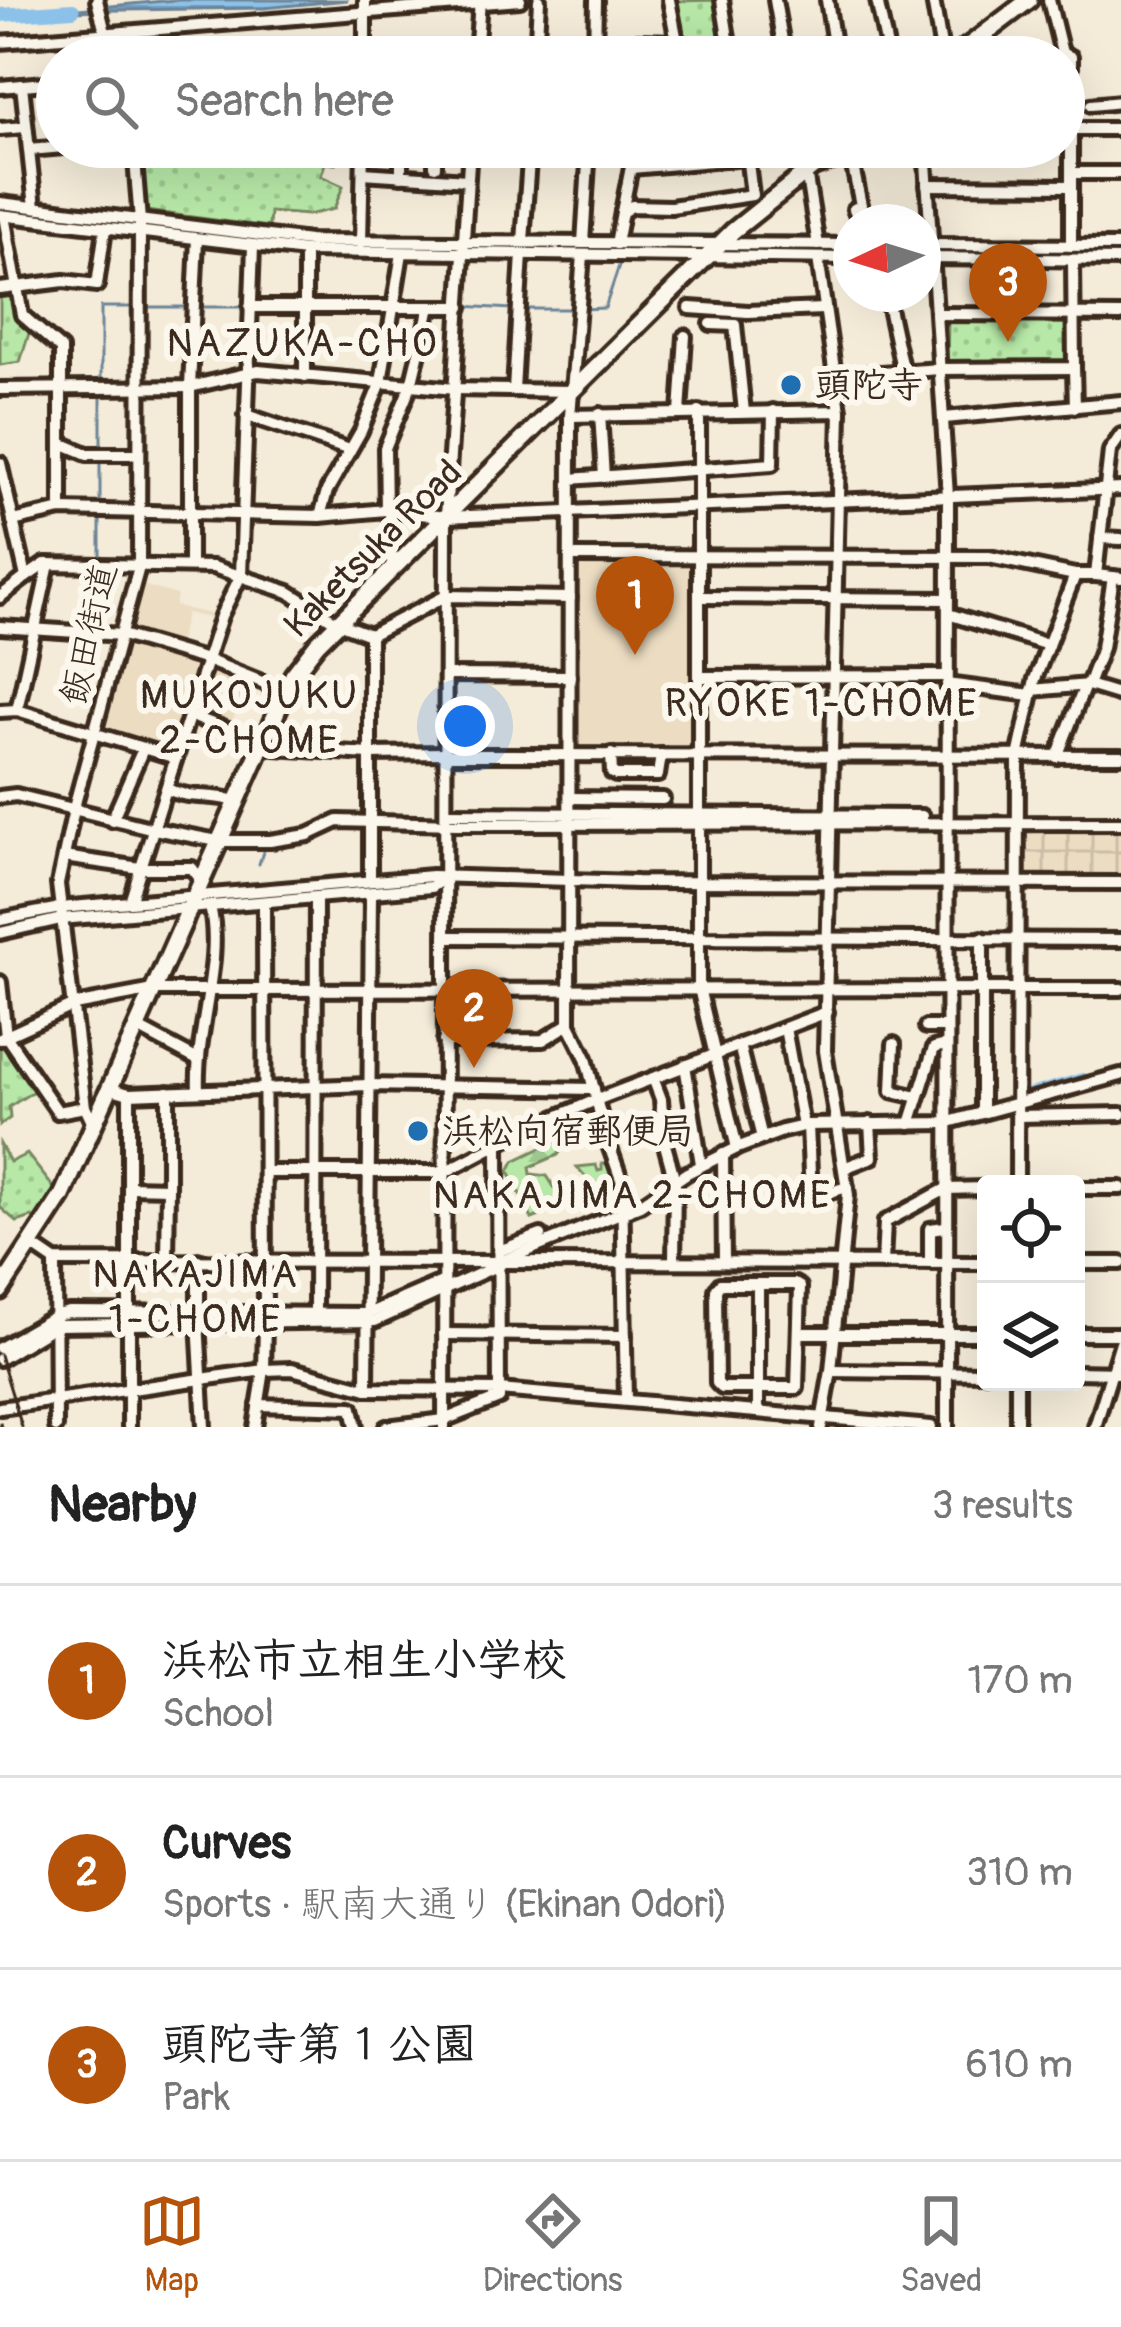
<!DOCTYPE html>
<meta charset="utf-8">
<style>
body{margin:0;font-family:Pangolin,"Klee One",sans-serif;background:#f2f2f2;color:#222}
.controls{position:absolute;right:36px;bottom:36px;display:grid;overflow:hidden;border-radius:12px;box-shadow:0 12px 48px #0002}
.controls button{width:108px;height:108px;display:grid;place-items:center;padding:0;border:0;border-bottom:3px solid #e0e0e0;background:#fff;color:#222;font:60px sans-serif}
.compass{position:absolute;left:833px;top:204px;width:108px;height:108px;border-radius:50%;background:#fff;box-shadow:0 12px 48px #0002;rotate:266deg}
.you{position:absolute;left:465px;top:726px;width:42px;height:42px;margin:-30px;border:9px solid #fff;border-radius:50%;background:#1a73e8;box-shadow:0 0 0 18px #1a73e833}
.badge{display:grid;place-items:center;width:78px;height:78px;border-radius:50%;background:#b45309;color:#fff;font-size:39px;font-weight:700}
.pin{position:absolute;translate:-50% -99px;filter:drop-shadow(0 3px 6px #0008)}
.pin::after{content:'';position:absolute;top:63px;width:42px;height:36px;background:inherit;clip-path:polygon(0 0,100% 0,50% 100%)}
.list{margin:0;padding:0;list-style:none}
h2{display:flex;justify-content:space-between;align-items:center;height:156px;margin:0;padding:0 48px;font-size:51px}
h2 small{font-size:39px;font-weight:400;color:#767676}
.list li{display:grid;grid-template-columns:78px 1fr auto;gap:36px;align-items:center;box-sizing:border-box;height:192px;padding:0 48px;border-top:3px solid #e0e0e0}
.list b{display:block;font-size:45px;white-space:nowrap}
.list p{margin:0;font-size:39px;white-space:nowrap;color:#767676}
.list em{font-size:39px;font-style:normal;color:#767676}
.icon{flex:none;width:66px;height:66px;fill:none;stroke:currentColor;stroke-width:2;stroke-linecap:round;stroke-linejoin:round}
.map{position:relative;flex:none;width:1121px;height:1427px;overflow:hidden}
.search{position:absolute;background:#fff;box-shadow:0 12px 48px #0002;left:36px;right:36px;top:36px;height:132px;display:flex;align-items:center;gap:30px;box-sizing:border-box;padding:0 42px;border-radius:66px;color:#767676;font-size:45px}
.sheet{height:732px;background:#fff}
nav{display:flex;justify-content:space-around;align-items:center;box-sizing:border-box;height:168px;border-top:3px solid #e0e0e0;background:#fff;font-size:33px;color:#767676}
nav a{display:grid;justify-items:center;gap:6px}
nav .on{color:#b45309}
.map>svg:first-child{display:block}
.built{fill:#ecddc2}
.industrial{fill:url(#industrial-grid)}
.forest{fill:url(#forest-firs);stroke:#798962;stroke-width:3}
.park{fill:url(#park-dots);stroke:#798962;stroke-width:3}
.water{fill:url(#water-rules);stroke:#6c8598;stroke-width:3}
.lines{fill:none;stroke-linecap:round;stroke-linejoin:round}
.stream{stroke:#6c8598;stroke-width:3}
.river{stroke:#8cc2ea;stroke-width:14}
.minor-casing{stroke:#3b2a1e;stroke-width:20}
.highway-casing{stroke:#3b2a1e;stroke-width:24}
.minor{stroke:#fbf7ec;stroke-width:10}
.highway{stroke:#fbf7ec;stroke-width:15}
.rail{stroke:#3b2a1e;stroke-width:3}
.poi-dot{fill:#1f6fb2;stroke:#fbf7ec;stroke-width:4.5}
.labels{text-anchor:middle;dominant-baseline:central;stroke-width:12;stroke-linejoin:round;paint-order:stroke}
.poi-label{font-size:36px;font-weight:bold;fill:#3b2a1e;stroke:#fbf7ec;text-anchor:start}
.street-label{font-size:36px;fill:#3b2a1e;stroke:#fbf7ec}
.neighbourhood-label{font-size:39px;letter-spacing:3px;fill:#3b2a1e;stroke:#fbf7ec}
</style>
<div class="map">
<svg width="1121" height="1427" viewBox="0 0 1121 1427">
<defs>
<pattern id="industrial-grid" width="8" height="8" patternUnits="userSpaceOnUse" patternTransform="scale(3)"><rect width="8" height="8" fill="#ecddc2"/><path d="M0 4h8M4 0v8" fill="none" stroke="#cbbea6"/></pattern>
<pattern id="forest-firs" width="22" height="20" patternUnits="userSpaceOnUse" patternTransform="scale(3)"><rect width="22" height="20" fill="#b7e8a7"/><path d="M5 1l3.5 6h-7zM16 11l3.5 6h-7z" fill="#9ec78f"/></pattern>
<pattern id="park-dots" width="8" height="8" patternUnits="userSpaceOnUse" patternTransform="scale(3)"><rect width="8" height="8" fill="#b7e8a7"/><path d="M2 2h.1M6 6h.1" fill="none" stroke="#9ec78f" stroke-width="1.8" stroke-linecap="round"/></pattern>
<pattern id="water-rules" width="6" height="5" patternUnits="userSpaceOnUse" patternTransform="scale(3)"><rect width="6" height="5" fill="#8cc2ea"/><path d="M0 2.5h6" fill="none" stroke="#749ebd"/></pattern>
</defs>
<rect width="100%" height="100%" fill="#f4ebd9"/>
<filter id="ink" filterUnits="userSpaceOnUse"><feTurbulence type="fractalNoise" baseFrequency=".00833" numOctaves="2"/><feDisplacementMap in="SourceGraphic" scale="24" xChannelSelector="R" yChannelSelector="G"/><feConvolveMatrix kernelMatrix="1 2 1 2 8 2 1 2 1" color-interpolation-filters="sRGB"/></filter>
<g filter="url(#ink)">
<g class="built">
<path d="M573,558L697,559V751H573Z"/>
<path d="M139,584L177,595L175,606L219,616L218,620L186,613L178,648L126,633Z"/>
<path d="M125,639L203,662L174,754L101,732Z"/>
<path d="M210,667L253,684L228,727L194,713Z"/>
</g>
<path class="industrial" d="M1027,825L1121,826V880H1027Z"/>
<path class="forest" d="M564,1137L566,1143L558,1155L530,1167L531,1174L547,1176L560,1196L590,1182L577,1167L596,1165L598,1171L602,1170V1164H611L616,1175L576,1202L532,1219L509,1171L514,1161Z"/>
<g class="park">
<path d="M721,0L729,57H686L675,1Z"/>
<path d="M138,147H337L335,164L325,163L321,176L343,186L334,209L308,215L270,212L269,227L146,211Z"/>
<path d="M13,293L31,327L20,362L0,365V296Z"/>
<path d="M1068,318L1070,363L950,365L947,362L948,321Z"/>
<path d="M6,1041L35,1090L9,1107L10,1118L0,1125V1044Z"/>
<path d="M0,1144L10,1162L27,1154L61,1197L43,1227L32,1217L17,1222L0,1207Z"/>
</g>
<path class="water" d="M174,0H348L264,8L57,11Z"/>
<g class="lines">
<g class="stream">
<path d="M625,234L717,235"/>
<path d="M739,236H813"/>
<path d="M823,236L851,237"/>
<path d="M937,238L1065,239"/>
<path d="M1075,239H1121"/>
<path d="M462,306L512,309"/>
<path d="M145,307H189"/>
<path d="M199,307H249"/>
<path d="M522,309H572"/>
<path d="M582,309L605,308L621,260"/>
<path d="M101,384V307H135"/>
<path d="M101,450V394"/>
<path d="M100,504V460"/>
<path d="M100,558V514"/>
<path d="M388,817L434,816"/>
<path d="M259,864L266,843"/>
</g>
<g class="river">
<path d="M0,15L73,10"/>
<path d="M1023,1097L1083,1080"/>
<path d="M46,1327L63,1319L118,1317"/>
</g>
<g class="minor-casing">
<g id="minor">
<path d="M97,0L111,57"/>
<path d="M669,0L680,57"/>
<path d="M722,0L731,57"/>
<path d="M775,0L785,57"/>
<path d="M827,0L836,57"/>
<path d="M877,0L889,57"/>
<path d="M933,0L943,57"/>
<path d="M1049,0L1062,53L1071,57V82"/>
<path d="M0,42L520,0"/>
<path d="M365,57V0"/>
<path d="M476,57L480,0"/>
<path d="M536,57L539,0"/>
<path d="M595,57L596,0"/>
<path d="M643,57L638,41L677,42"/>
<path d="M1064,82H1071V246"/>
<path d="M22,85L35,207"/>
<path d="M0,87L57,82"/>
<path d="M1091,105L1121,102"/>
<path d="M0,129L26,127"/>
<path d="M1064,129H1121"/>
<path d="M802,147L818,245"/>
<path d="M849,147L861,205L854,209L860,222"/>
<path d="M925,147L948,496L947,1427"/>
<path d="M29,150L64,147"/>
<path d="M435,166V147"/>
<path d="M631,168L747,158"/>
<path d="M816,168L876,147"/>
<path d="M363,173L467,180"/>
<path d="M1072,173H1121"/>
<path d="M401,176V147"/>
<path d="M927,185L1071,186"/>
<path d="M0,203L309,241L851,245"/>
<path d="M622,212L635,147"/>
<path d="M0,215L305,251L851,258"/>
<path d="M4,216L22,315L61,349V510"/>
<path d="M523,241L530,147"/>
<path d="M361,243L363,147"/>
<path d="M583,243L589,147"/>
<path d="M616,244L622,212L632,206L671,207L752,195L746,147"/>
<path d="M923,245L1121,246"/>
<path d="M305,251V376"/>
<path d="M583,255L570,416L569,1024L586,1058L605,1134L622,1182L626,1400"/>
<path d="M818,258L840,411L825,1051L848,1195L831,1371L821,1427"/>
<path d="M923,258L1121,260"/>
<path d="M0,289L64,281L97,285L105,229"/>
<path d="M886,294L903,373"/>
<path d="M250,307H461"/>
<path d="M690,308L748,312L823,309"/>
<path d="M938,314L1121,315"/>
<path d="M711,324L735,325L744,412"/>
<path d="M1074,368L1075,407"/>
<path d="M835,376L941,369L1074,368L1073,260"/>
<path d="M0,389L190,387L258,371L455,389L572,391"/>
<path d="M514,390L522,254"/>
<path d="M680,413L685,336"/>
<path d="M600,414L604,477"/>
<path d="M246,415L350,450"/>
<path d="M570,416L840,411"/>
<path d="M944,418L1121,402"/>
<path d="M1121,435L1110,451L1096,575L1121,578"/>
<path d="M61,443L87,454H139"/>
<path d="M0,463L26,577L45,564L213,567L289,592L338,623L370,635L446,596L570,598"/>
<path d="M570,479L772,464L773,411"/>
<path d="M386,510L385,448L411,385L430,307"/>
<path d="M390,510L392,570"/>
<path d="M320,516L327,491L361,431L381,382L402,253"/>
<path d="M13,521L61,510L320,516L386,510L446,517L1121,489"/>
<path d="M1100,538L1121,539"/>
<path d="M570,556L989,557L1075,575"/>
<path d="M190,566V387L197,239"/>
<path d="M0,597L26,577"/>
<path d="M701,597L948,599"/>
<path d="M948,614L1048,645"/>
<path d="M0,627L122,635L207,660L284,691"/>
<path d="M370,635V881"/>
<path d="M446,675L570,676"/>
<path d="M701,677L947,676"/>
<path d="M947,684L1031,695"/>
<path d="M1088,685L1102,648L1113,577"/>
<path d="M1032,690L1088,685L1121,695"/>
<path d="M17,710L49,564"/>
<path d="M0,711L17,710L176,758"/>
<path d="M189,715L275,748L369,754L446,753"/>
<path d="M611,754L612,773L616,775H658L661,755"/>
<path d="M446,755L1121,756"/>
<path d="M1057,757L1084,688"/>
<path d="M167,789C190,800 212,793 235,801"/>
<path d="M0,797L16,795L154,829L218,841H270L308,835L338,821L456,824L1121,823"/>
<path d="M570,798L663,799"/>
<path d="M446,813L922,816"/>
<path d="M112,820L143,749"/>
<path d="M64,857L140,868H192L201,880"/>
<path d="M130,902L221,616L241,575L253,246"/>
<path d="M0,920L60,908L432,876L637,882L1121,883"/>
<path d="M0,933L61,919L431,887L443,879"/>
<path d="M445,937L1121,940"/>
<path d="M982,938V1113"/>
<path d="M0,982L6,1036L58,1112L85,1107"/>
<path d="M926,1027H946"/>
<path d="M138,1028L196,1059"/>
<path d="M785,1028L803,1126"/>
<path d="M0,1039L74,1005L154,990L1121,989"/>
<path d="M444,1041L543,1040L569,1024"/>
<path d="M894,1044L892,1091L918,1097"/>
<path d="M739,1045L762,1138"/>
<path d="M685,1065L701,1164"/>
<path d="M653,1078L661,1099L664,1141L675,1181L674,1262"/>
<path d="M112,1089L129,1094V1427"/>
<path d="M198,1090C195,1032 224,958 210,907"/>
<path d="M129,1094L368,1085L594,1089"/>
<path d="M1018,1116L1121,1114"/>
<path d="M93,1124L85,1107L58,884L76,800L139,567L140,221L134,147"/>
<path d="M910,1124L934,1048L946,1045"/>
<path d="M808,1125L811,1198L847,1187"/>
<path d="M737,1148L782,1131L808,1125L945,1123L1121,1075"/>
<path d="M723,1154L724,1262"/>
<path d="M844,1168L872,1157L870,1123"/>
<path d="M265,1172H445L517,1134L596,1100L827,1012"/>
<path d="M1017,1184L1018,757L1035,679L1075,575H1096"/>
<path d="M129,1187L168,1188V1092"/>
<path d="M1076,1188H1121"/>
<path d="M33,1246L55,1261L986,1263"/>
<path d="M499,1251L541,1235"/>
<path d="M167,1260L168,1188"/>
<path d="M198,1260V1313"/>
<path d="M55,1261L56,1427"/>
<path d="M502,1261L640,1205L687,1173L737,1148L699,988V412"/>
<path d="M883,1263L885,1222L946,1189L986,1188"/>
<path d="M930,1263V1229L945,1227"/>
<path d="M1076,1263H1121"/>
<path d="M720,1284H795L800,1287L797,1388H722L717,1383L716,1290Z"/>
<path d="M315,1314L316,898"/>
<path d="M198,1321L204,1427"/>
<path d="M800,1333H835"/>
<path d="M444,1334L625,1336"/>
<path d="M835,1334H986"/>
<path d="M1076,1334H1121"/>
<path d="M0,1348L57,1315L69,1312L367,1314L444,1281"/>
<path d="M0,1359L56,1325L375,1321L501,1264"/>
<path d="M831,1371L986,1373"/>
<path d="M1076,1372L1121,1373"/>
<path d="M1017,1382V1427"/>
<path d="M367,1389L371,893"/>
<path d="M258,1405L352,1408L356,1427"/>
<path d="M0,1408L264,1370L292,1369L367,1389L499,1390L931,1427"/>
<path d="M758,1410V1284"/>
<path d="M255,1427L264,1370L265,1322L264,902"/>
<path d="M386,1427L444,1420L499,1398L498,1145"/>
<path d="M444,1427L446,517L470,147"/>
<path d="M1095,1427L1121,1342"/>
</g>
</g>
<g class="highway-casing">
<g id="highway">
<path d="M954,57L1029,0"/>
<path d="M0,1291L62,1196L293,675L317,644L733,231L838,147"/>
</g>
</g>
<use href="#minor" class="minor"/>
<use href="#highway" class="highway"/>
<g class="rail">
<path d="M0,1355L22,1427"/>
<path d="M0,1423L1,1427"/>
</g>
</g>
</g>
<g class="poi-dot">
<circle cx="791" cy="385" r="12"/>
<circle cx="418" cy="1131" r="12"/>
</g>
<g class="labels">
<g class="poi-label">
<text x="815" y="385">頭陀寺</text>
<text x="442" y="1131">浜松向宿郵便局</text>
</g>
<g class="street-label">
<text transform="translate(373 549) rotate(-45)">Kaketsuka Road</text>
<text transform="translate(89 634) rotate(-77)">飯田街道</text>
</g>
<g class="neighbourhood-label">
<text x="303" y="343">NAZUKA-CHO</text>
<text x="250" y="695">MUKOJUKU<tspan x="250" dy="45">2-CHOME</tspan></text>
<text x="822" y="703">RYOKE 1-CHOME</text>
<text x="633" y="1195">NAKAJIMA 2-CHOME</text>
<text x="196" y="1274">NAKAJIMA<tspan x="196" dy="45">1-CHOME</tspan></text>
</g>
</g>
</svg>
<div class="controls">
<button><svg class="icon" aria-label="locate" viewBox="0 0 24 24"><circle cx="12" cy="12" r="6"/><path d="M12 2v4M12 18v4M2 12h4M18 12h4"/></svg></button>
<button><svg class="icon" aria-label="layers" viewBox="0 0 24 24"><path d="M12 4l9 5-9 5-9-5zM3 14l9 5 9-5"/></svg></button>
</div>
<svg class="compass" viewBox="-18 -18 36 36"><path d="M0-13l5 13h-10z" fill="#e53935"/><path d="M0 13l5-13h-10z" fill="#767676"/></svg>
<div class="you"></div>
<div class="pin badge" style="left:635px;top:655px">1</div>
<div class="pin badge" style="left:474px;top:1068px">2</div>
<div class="pin badge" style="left:1008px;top:342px">3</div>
<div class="search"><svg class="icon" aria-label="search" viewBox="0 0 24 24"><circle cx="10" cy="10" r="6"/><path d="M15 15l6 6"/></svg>Search here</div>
</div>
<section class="sheet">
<h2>Nearby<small>3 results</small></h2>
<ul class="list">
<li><span class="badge">1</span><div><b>浜松市立相生小学校</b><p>School</p></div><em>170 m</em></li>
<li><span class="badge">2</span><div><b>Curves</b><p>Sports · 駅南大通り (Ekinan Odori)</p></div><em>310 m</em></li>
<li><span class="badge">3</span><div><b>頭陀寺第１公園</b><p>Park</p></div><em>610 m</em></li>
</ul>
</section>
<nav>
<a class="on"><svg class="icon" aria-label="map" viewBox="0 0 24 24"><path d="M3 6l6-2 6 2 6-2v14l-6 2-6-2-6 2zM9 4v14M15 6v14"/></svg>Map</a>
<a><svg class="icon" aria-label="directions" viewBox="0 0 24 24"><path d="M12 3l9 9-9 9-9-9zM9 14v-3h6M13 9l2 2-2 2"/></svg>Directions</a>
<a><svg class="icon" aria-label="saved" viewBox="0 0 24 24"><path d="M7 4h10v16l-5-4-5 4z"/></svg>Saved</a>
</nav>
